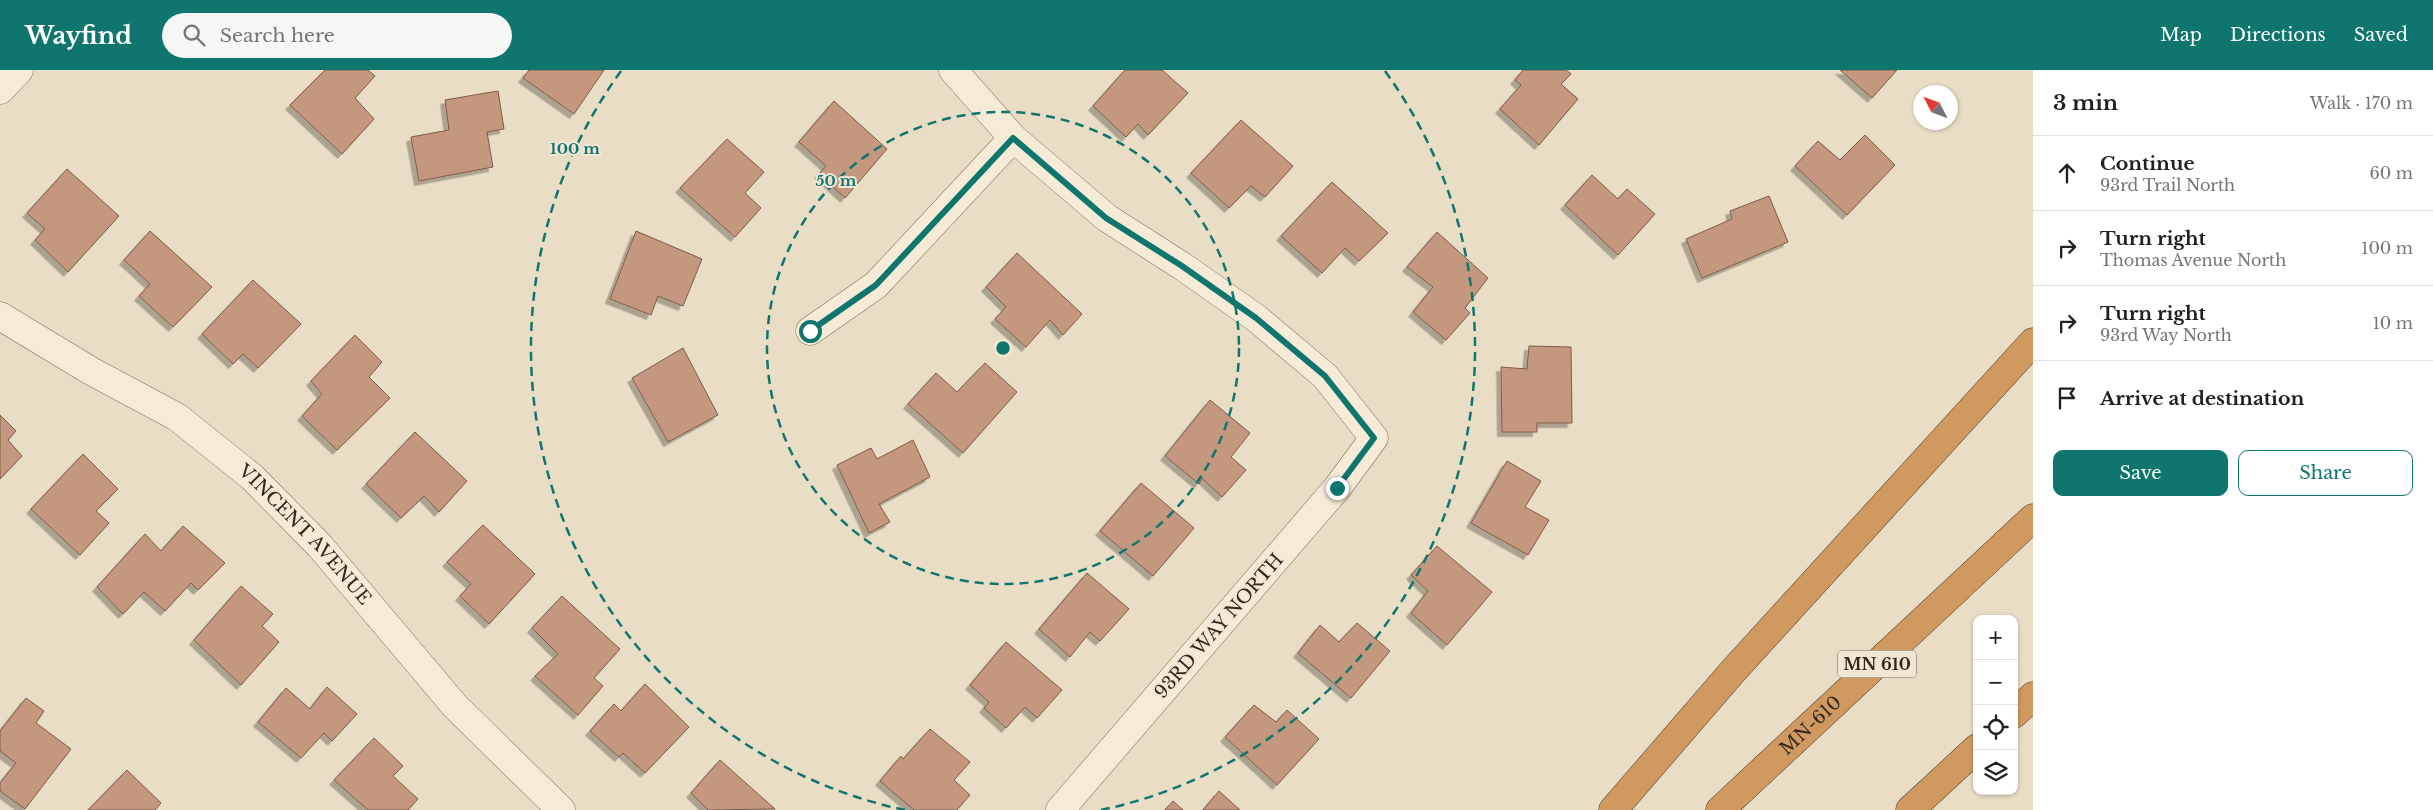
<!DOCTYPE html>
<meta charset="utf-8">
<style>
body{margin:0;font-family:"Libre Baskerville",serif;background:#f6f6f6;color:#202124}
.controls{position:absolute;right:15px;bottom:15px;display:grid;overflow:hidden;border-radius:10px;box-shadow:0 1px 4px #0004}
.controls button{width:45px;height:45px;display:grid;place-items:center;padding:0;border:0;border-bottom:1px solid #e0e0e0;background:#fff;color:#202124;font:25px sans-serif}
.compass{position:absolute;left:1913px;top:15px;width:45px;height:45px;border-radius:50%;background:#fff;box-shadow:0 1px 4px #0004;rotate:312deg}
.stop{position:absolute;width:15px;height:15px;margin:-11px;border:4px solid #0f766e;border-radius:50%;background:#fff}
.stop.end{background:#0f766e;border-color:#fff;box-shadow:0 1px 5px #0008}
.list{margin:0;padding:0;list-style:none}
h2{display:flex;justify-content:space-between;align-items:center;height:65px;margin:0;padding:0 20px;font-size:21px}
h2 small{font-size:16px;font-weight:400;color:#757577}
.list li{display:grid;grid-template-columns:32px 1fr auto;gap:15px;align-items:center;box-sizing:border-box;height:75px;padding:0 20px;border-top:1px solid #e0e0e0}
.list b{display:block;font-size:19px;white-space:nowrap}
.list p{margin:0;font-size:16px;white-space:nowrap;color:#757577}
.list em{font-size:16px;font-style:normal;color:#757577}
.actions{display:flex;gap:10px;padding:15px 20px}
.actions a{flex:1;padding:11px 0;border:1px solid #0f766e;border-radius:10px;text-align:center;font-size:18px;color:#0f766e}
.actions .main{background:#0f766e;color:#fff}
.icon{flex:none;width:28px;height:28px;fill:none;stroke:currentColor;stroke-width:2;stroke-linecap:round;stroke-linejoin:round}
.map{position:relative;flex:none;width:2033px;height:740px;overflow:hidden}
header{display:flex;align-items:center;gap:30px;box-sizing:border-box;height:70px;padding:0 25px;background:#0f766e;color:#fff}
header strong{font-size:24px}
nav{display:flex;gap:28px;margin-inline-start:auto;font-size:18px}
.search{width:350px;height:45px;background:#f6f6f6;display:flex;align-items:center;gap:12px;box-sizing:border-box;padding:0 18px;border-radius:28px;color:#757577;font-size:19px}
main{display:flex}
aside{flex:1;background:#fff}
.map>svg:first-child{display:block}
.building{fill:#c3987f;stroke:#7e5a46;filter:url(#shadow)}
.lines{fill:none;stroke-linecap:round;stroke-linejoin:round}
.minor-casing{stroke:#826f5d;stroke-width:29}
.motorway-casing{stroke:#503e31;stroke-width:29}
.minor{stroke:#f5ebd7;stroke-width:28}
.motorway{stroke:#cf995f;stroke-width:28}
.route{stroke:#0f766e;stroke-width:6}
.ring{fill:none;stroke:#0f766e;stroke-width:2.5;stroke-dasharray:9 6}
.labels{text-anchor:middle;dominant-baseline:central;stroke-width:4;stroke-linejoin:round;paint-order:stroke}
.shield{fill:#f1e7d4;stroke:#6c6155;stroke-width:1}
.shield-label{font-size:16px;font-weight:bold;fill:#33281f}
.street-label{font-size:18px;fill:#33281f;stroke:#f1e7d4}
.centre{fill:#0f766e;stroke:#f1e7d4;stroke-width:2.5}
.ring-label{font-size:15px;text-anchor:middle;font-weight:bold;fill:#0f766e;stroke:#f1e7d4;stroke-width:4;stroke-linejoin:round;paint-order:stroke}
</style>
<header>
<strong>Wayfind</strong>
<div class="search"><svg class="icon" aria-label="search" viewBox="0 0 24 24"><circle cx="10" cy="10" r="6"/><path d="M15 15l6 6"/></svg>Search here</div>
<nav><a>Map</a><a>Directions</a><a>Saved</a></nav>
</header>
<main>
<div class="map">
<svg width="2033" height="740" viewBox="0 0 2033 740">
<defs>
<filter id="shadow"><feDropShadow dx="-4.5" dy="4.5" stdDeviation="0" flood-color="#0004"/></filter>
</defs>
<rect width="100%" height="100%" fill="#e9ddc5"/>
<g class="building">
<path d="M325,0H368L375,6L355,28L374,49L342,84L290,35Z"/>
<path d="M529,0H604L574,44L523,8Z"/>
<path d="M1125,0H1162L1188,23L1148,65L1138,54L1126,67L1093,36Z"/>
<path d="M1523,0H1566L1571,4L1561,14L1578,29L1539,75L1500,39L1521,15L1515,10Z"/>
<path d="M1840,0H1897L1872,28Z"/>
<path d="M498,21L504,59L487,62L493,97L419,111L411,67L449,60L445,30Z"/>
<path d="M834,31L887,79L845,128L819,104L826,96L799,72Z"/>
<path d="M1241,50L1293,96L1265,127L1251,116L1229,138L1191,103Z"/>
<path d="M1865,65L1895,95L1847,145L1795,96L1818,71L1840,90Z"/>
<path d="M727,69L764,102L745,123L761,138L735,167L680,118Z"/>
<path d="M67,99L119,146L68,202L35,170L45,159L27,143Z"/>
<path d="M1592,105L1618,129L1627,119L1655,144L1618,185L1565,135Z"/>
<path d="M1332,112L1388,163L1359,191L1345,178L1322,203L1281,166Z"/>
<path d="M1769,126L1788,172L1702,208L1686,169L1732,149L1730,141Z"/>
<path d="M150,161L212,217L173,257L139,226L150,214L124,190Z"/>
<path d="M636,161L702,189L683,236L658,226L651,245L610,229Z"/>
<path d="M1437,162L1488,208L1465,238L1470,243L1446,270L1413,242L1433,217L1407,197Z"/>
<path d="M1017,183L1082,244L1063,265L1050,250L1026,277L995,249L1006,237L986,217Z"/>
<path d="M253,210L301,254L258,298L243,284L233,294L202,264Z"/>
<path d="M355,265L382,292L369,307L390,328L337,380L302,346L322,324L311,311Z"/>
<path d="M1529,276L1571,277L1572,353H1537V362H1502L1501,297L1527,299Z"/>
<path d="M683,278L718,345L668,372L632,308Z"/>
<path d="M985,293L1017,322L963,383L908,334L936,303L957,322Z"/>
<path d="M1210,330L1250,363L1231,387L1246,400L1222,427L1202,408L1199,414L1165,386Z"/>
<path d="M0,345L16,361L8,370L22,386L0,409Z"/>
<path d="M415,362L467,411L439,442L424,426L401,448L366,414Z"/>
<path d="M913,370L930,407L879,434L890,452L869,463L837,395L871,378L877,389Z"/>
<path d="M83,384L118,419L96,441L109,453L80,485L31,439Z"/>
<path d="M1507,391L1541,411L1525,437L1549,450L1528,485L1471,453Z"/>
<path d="M1141,413L1194,458L1153,506L1100,461Z"/>
<path d="M483,455L535,504L489,554L460,526L471,514L447,492Z"/>
<path d="M183,456L225,493L198,520L191,513L165,541L144,522L123,544L97,517L145,464L161,481Z"/>
<path d="M1437,476L1492,522L1447,575L1411,543L1428,521L1411,505Z"/>
<path d="M1087,503L1129,539L1100,571L1090,562L1070,587L1039,559Z"/>
<path d="M241,516L273,544L262,556L279,572L241,615L194,570Z"/>
<path d="M562,526L620,579L594,608L603,616L578,645L535,606L558,584L532,558Z"/>
<path d="M1357,553L1390,581L1351,628L1298,583L1320,555L1339,572Z"/>
<path d="M1006,572L1062,620L1037,648L1025,637L1006,658L984,638L989,632L970,615Z"/>
<path d="M645,614L689,657L645,703L623,683L619,687L590,661L614,634L621,641Z"/>
<path d="M327,617L357,644L332,671L324,663L301,688L258,652L286,618L310,639Z"/>
<path d="M26,628L44,641L36,653L71,679L25,739L0,721V713L16,693L0,681V661Z"/>
<path d="M1254,635L1276,652L1287,640L1319,669L1277,715L1225,667Z"/>
<path d="M930,659L970,692L954,710L970,725L957,740H914L880,711L901,686L903,689Z"/>
<path d="M374,668L403,696L393,706L418,729L408,740H368L334,710Z"/>
<path d="M720,690L775,739L708,740L691,723Z"/>
<path d="M127,700L161,733L155,740H88Z"/>
<path d="M1219,721L1240,740H1203Z"/>
<path d="M1173,731L1183,740H1165Z"/>
</g>
<g class="lines">
<g class="minor-casing">
<g id="minor">
<path d="M953,0L1013,68L1107,148L1182,196L1256,248L1325,306L1374,368L1337,418L1060,740"/>
<path d="M0,20L19,0"/>
<path id="s1" d="M0,246L91,301L177,347L252,407L319,475L455,636L561,740"/>
<path d="M810,261L876,215L1013,68"/>
</g>
</g>
<g class="motorway-casing">
<g id="motorway">
<path d="M2014,644L2033,626"/>
<path d="M1613,740L1734,600L2033,272"/>
<path id="s2" d="M1720,740L2033,448"/>
<path d="M1910,740L1977,678"/>
</g>
</g>
<use href="#minor" class="minor"/>
<use href="#motorway" class="motorway"/>
</g>
<g class="lines">
<path class="route" d="M810,261L876,215L1013,68L1106,148L1182,196L1256,248L1325,306L1374,368L1337,418"/>
</g>
<g class="ring">
<circle cx="1003" cy="278" r="236"/>
<path d="M905 740A472 472 0 0 1 621 1M1385 1A472 472 0 0 1 1101 740"/>
</g>
<g class="labels">
<rect class="shield" x="1838" y="580.5" width="78" height="27" rx="4"/>
<g class="shield-label">
<text x="1877" y="594">MN 610</text>
</g>
<g class="street-label">
<text stroke="none"><textPath href="#s1" startOffset="378">VINCENT AVENUE</textPath></text>
<text transform="translate(1219 556) rotate(-49)">93RD WAY NORTH</text>
<text stroke="none"><textPath href="#s2" startOffset="124">MN-610</textPath></text>
</g>
</g>
<circle cx="1003" cy="278" r="8" class="centre"/>
<g class="ring-label">
<text x="575" y="84">100 m</text>
<text x="836" y="116">50 m</text>
</g>
</svg>
<div class="controls">
<button>+</button>
<button>−</button>
<button><svg class="icon" aria-label="locate" viewBox="0 0 24 24"><circle cx="12" cy="12" r="6"/><path d="M12 2v4M12 18v4M2 12h4M18 12h4"/></svg></button>
<button><svg class="icon" aria-label="layers" viewBox="0 0 24 24"><path d="M12 4l9 5-9 5-9-5zM3 14l9 5 9-5"/></svg></button>
</div>
<svg class="compass" viewBox="-18 -18 36 36"><path d="M0-13l5 13h-10z" fill="#e53935"/><path d="M0 13l5-13h-10z" fill="#757577"/></svg>
<div class="stop" style="left:810px;top:261px"></div>
<div class="stop end" style="left:1337px;top:418px"></div>
</div>
<aside>
<h2>3 min<small>Walk · 170 m</small></h2>
<ul class="list">
<li><svg class="icon" aria-label="ahead" viewBox="0 0 24 24"><path d="M12 20V5M6 11l6-6 6 6"/></svg><div><b>Continue</b><p>93rd Trail North</p></div><em>60 m</em></li>
<li><svg class="icon" aria-label="right" viewBox="0 0 24 24"><path d="M7 20v-9h11M14 6l5 5-5 5"/></svg><div><b>Turn right</b><p>Thomas Avenue North</p></div><em>100 m</em></li>
<li><svg class="icon" aria-label="right" viewBox="0 0 24 24"><path d="M7 20v-9h11M14 6l5 5-5 5"/></svg><div><b>Turn right</b><p>93rd Way North</p></div><em>10 m</em></li>
<li><svg class="icon" aria-label="arrive" viewBox="0 0 24 24"><path d="M6 21V4h12l-3 4 3 4H6"/></svg><div><b>Arrive at destination</b></div></li>
</ul>
<div class="actions"><a class="main">Save</a><a>Share</a></div>
</aside>
</main>
